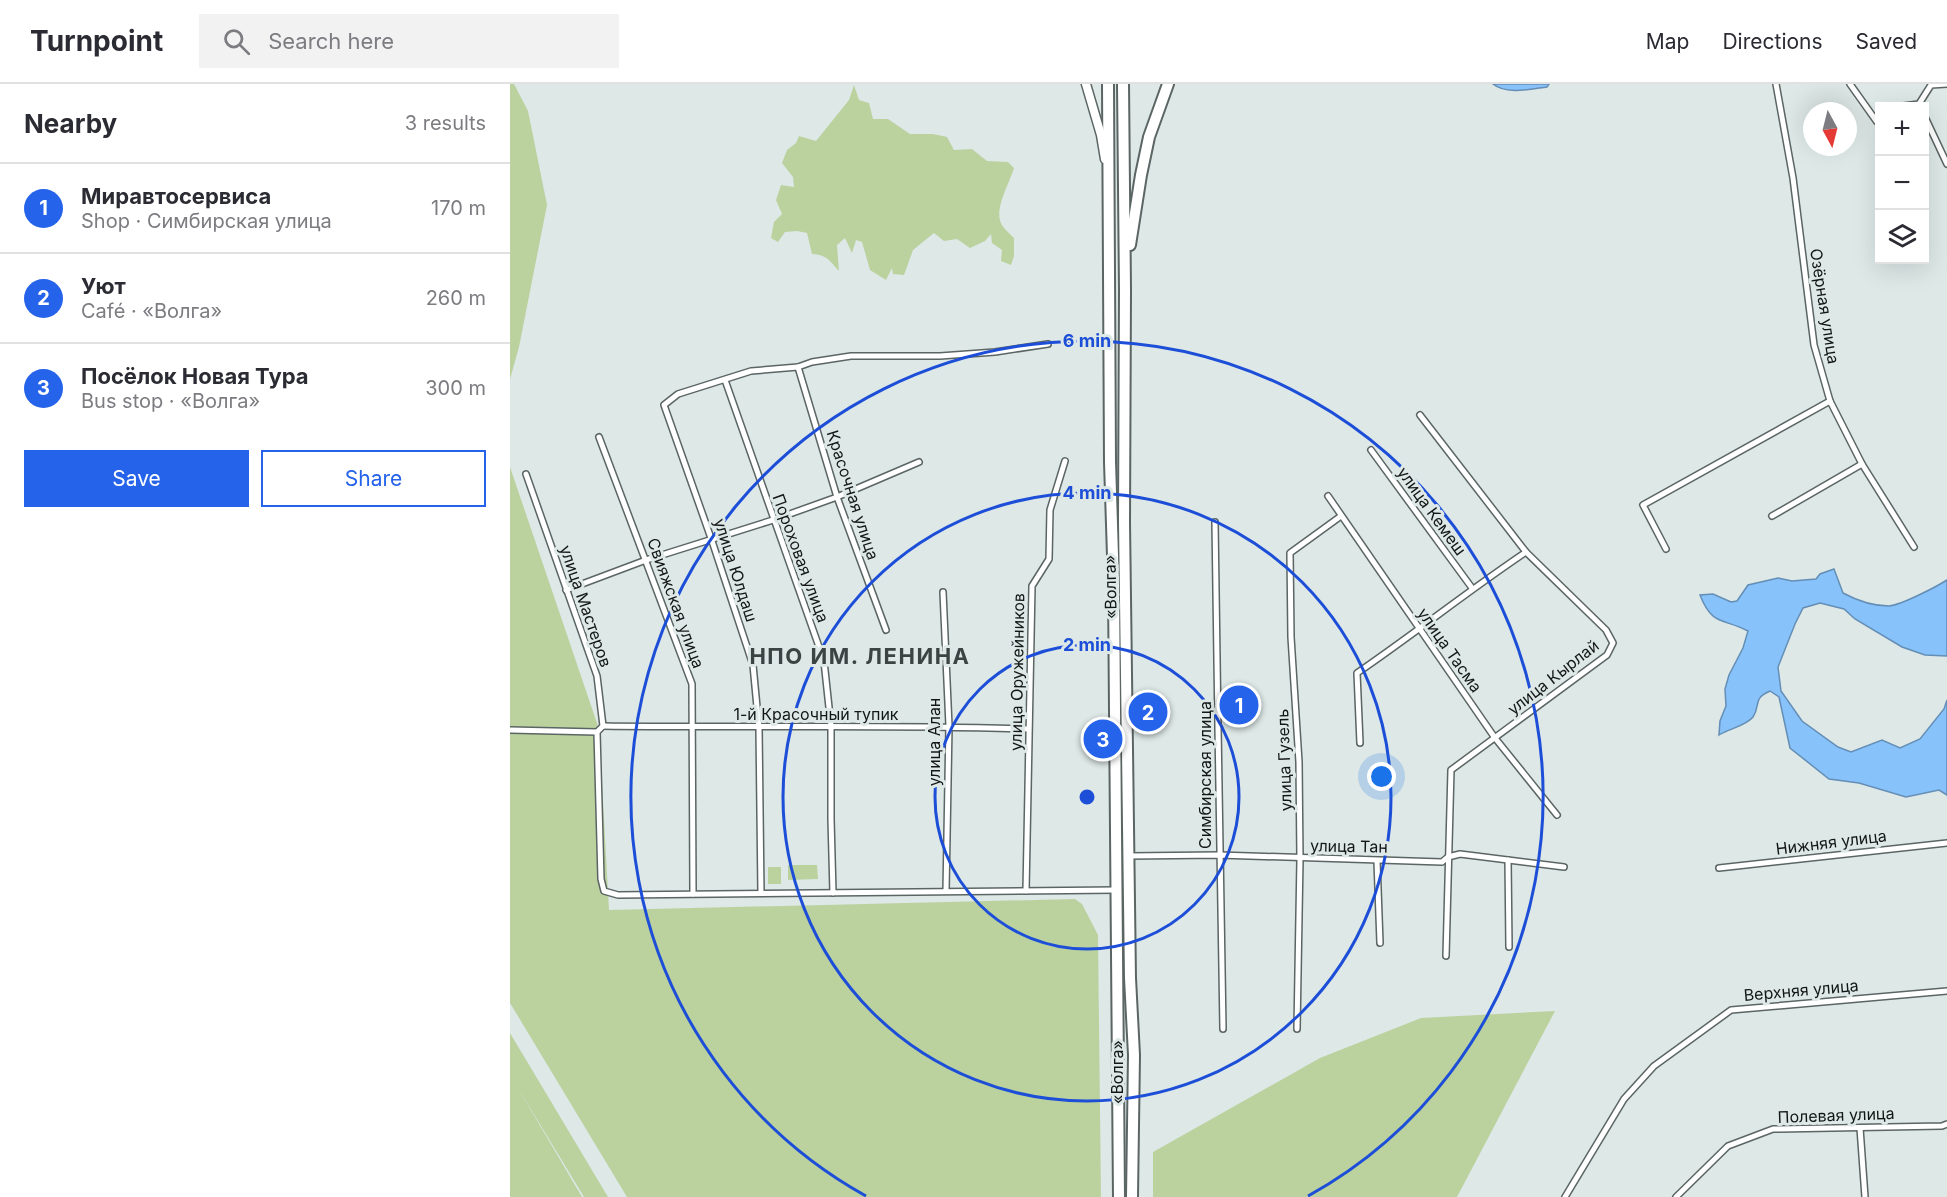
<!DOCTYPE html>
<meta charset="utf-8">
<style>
body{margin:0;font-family:Inter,sans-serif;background:#f2f2f3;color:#2b2b33}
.controls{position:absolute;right:18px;top:18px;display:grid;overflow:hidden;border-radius:0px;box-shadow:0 6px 24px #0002}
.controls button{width:54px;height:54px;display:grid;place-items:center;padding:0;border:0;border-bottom:2px solid #e1e1e2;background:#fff;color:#2b2b33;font:30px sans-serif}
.compass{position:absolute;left:1293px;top:18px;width:54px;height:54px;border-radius:50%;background:#fff;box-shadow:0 6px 24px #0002;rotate:173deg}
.you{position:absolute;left:872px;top:693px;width:21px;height:21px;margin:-15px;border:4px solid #fff;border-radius:50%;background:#1a73e8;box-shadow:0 0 0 9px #1a73e833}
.badge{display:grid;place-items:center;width:39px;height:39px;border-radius:50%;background:#2563eb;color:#fff;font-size:20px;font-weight:700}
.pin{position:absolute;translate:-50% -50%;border:3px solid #fff;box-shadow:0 2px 6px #0006}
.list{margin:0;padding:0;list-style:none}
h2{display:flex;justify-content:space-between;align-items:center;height:78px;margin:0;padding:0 24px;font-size:26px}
h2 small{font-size:20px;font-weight:400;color:#7c7c81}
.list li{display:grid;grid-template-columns:39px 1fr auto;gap:18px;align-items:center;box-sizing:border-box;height:90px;padding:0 24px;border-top:2px solid #e1e1e2}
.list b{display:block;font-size:22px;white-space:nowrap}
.list p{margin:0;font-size:20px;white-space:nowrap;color:#7c7c81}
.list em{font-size:20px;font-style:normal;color:#7c7c81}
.actions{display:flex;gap:12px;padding:18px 24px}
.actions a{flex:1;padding:14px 0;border:2px solid #2563eb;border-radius:0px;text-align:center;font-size:21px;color:#2563eb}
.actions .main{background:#2563eb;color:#fff}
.icon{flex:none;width:33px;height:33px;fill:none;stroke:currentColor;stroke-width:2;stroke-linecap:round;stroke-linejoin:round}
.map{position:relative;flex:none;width:1437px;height:1113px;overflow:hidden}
header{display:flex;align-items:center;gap:36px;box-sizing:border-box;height:84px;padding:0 30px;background:#fff;border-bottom:2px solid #e1e1e2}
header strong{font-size:28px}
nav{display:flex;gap:33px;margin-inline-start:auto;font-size:21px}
.search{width:420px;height:54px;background:#f2f2f3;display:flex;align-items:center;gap:15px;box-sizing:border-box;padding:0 21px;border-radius:0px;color:#7c7c81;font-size:22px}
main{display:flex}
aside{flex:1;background:#fff}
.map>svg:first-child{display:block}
.green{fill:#bbd29f}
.water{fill:#87c2fa;stroke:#648eb6;stroke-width:1.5}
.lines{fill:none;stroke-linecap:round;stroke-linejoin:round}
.street-casing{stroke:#5b6564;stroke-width:8}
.primary-casing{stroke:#5b6564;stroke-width:11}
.highway-casing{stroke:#5b6564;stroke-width:14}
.street{stroke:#fff;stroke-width:5}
.primary{stroke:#fff;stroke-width:8}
.highway{stroke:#fff;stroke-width:10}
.ring{fill:none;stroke:#1d4ed8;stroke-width:3}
.labels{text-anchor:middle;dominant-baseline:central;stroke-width:6;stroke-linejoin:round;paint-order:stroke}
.street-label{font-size:16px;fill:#131616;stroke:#dde8e7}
.district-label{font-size:22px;font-weight:bold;letter-spacing:1.5px;fill:#3b4443;stroke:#dde8e7}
.centre{fill:#1d4ed8;stroke:#dde8e7;stroke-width:3}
.ring-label{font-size:18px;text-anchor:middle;font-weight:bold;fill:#1d4ed8;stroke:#dde8e7;stroke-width:6;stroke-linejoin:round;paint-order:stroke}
</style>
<header>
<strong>Turnpoint</strong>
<div class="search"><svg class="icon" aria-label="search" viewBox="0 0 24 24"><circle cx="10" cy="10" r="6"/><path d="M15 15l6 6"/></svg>Search here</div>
<nav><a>Map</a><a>Directions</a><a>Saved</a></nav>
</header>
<main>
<aside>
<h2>Nearby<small>3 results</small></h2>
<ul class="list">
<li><span class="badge">1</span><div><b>Миравтосервиса</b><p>Shop · Симбирская улица</p></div><em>170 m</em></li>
<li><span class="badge">2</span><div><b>Уют</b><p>Café · «Волга»</p></div><em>260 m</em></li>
<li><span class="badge">3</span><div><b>Посёлок Новая Тура</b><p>Bus stop · «Волга»</p></div><em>300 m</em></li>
</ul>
<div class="actions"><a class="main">Save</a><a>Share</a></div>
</aside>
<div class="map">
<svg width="1437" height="1113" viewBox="0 0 1437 1113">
<rect width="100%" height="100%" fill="#dde8e7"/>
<g class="green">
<path d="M0,0H4L18,27L37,121L9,263L0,295Z"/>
<path d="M344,1L349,16L359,19L363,35H378L400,50H423L437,53L444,66L462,65L477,77L498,78L504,84C500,98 484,125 491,139C493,144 500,150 504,154V172L501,181L491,177L492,166L482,159L481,150L475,157L460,164L447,155L434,157L424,149L403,166L394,191L383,190L382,184L376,196L360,186L352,158L346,156L342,169L335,154L327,161L329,187C319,176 317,171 302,170L297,149L287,147L275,148L268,158L261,154L264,138L272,130L266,116L271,101L284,103L283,93L272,79L277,66L286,59L289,52L306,57L339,16Z"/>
<path d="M0,383L89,645L99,826L565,815L572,820L588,851L591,1113H117L0,919Z"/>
<path d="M278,781H307L308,795L278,796Z"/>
<rect x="258" y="783" width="13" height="17"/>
<path d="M1045,927L947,1113H643V1068L810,974L911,934Z"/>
<path d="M0,949L98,1113H74L8,1004L72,1113H0Z"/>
</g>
<g class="water">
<path d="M983,0H1039L1037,3C1021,5 996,11 983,0Z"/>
<path d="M1324,485L1333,509C1346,516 1364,522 1379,522C1391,521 1426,503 1437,496V572L1415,571L1392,563L1345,535L1334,525L1310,519L1293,524L1285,540L1268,583L1271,607L1292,637L1328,663L1341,668L1372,656L1390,664L1410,655L1434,625L1437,616V711L1429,706L1396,713L1349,699L1319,695L1280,664L1269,613L1260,607C1242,615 1251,621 1243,633C1236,642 1218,645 1209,651L1210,637L1216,622L1215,605L1219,591L1233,564L1238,547C1213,534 1202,542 1190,511L1203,510L1221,518L1227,517L1238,501L1268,494L1282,497L1306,495L1310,490Z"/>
</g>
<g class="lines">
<g class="street-casing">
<g id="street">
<path d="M1266,0L1283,94L1304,261L1320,317L1352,380L1404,463"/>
<path d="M1340,0L1367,38L1370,37"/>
<path d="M1393,22L1409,20L1421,1L1437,0"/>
<path d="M1414,31L1437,80"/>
<path d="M288,283L327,413L376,546"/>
<path d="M215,296L314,577L321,642V735L323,809"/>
<path d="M910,331L1016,468L1096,546L1103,559L1097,571L941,686L936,872"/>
<path d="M89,353L182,600L183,810"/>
<path d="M861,366L962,504"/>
<path d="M16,390L87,592L93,642L87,648L91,795L94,807L108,811L607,806"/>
<path d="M818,412L985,654L1047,731"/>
<path d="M1262,432L1352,380"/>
<path d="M705,438C708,607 709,776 713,945"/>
<path d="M1156,465L1133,421L1320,317"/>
<path d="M56,506L136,476L263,436L327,413L409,378"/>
<path d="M433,508L439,642L436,807"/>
<path d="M93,642C235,644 377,640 518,645"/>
<path d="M0,646L87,648"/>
<path d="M850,659L847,589C904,550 958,507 1016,468"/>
<path d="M619,772L709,771L932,778L938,773L950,770L1054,783"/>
<path d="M998,776L999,863"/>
<path d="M867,777L870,859"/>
<path d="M1209,784L1437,759"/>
<path d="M516,807L522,502L539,475L540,426L555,377"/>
<path d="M251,809L249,644L243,581L202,457L154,321L168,310L241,287L288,283L302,278L341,272H430L485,268L538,260"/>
<path d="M787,945L790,775L789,678L781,553L780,469L831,432"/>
<path d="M1350,1044L1355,1113"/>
<path d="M1055,1113L1114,1015L1144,982L1221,926L1437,907"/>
<path d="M1166,1113L1218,1062L1263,1045L1432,1042L1437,1040"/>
</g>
</g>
<g class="primary-casing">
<path id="primary" d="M576,0L591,51L595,75"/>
</g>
<g class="highway-casing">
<g id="highway">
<path d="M598,0L600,378L604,503L609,1113"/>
<path d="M613,0L615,206L614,438L620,894L624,971L622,1113"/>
<path d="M620,161L631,91L639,53L658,0"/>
</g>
</g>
<use href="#street" class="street"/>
<use href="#primary" class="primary"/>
<use href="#highway" class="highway"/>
</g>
<g class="ring">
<circle cx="577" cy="713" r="152"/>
<circle cx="577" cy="713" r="304"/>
<path d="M356 1112A456 456 0 1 1 798 1112"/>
</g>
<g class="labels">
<g class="street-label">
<text transform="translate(1315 222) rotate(81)">Озёрная улица</text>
<text transform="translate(343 411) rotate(72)">Красочная улица</text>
<text transform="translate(922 427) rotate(54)">улица Кемеш</text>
<text transform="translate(291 474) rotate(70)">Пороховая улица</text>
<text transform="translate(226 486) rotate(72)">улица Юлдаш</text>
<text transform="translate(600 503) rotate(-91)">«Волга»</text>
<text transform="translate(166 519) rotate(70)">Свияжская улица</text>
<text transform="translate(76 522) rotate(71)">улица Мастеров</text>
<text transform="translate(940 566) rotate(55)">улица Тасма</text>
<text transform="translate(507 588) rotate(-89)">улица Оружейников</text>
<text transform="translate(1043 593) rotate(-38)">улица Кырлай</text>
<text x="306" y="630">1-й Красочный тупик</text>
<text transform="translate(424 658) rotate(-90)">улица Алан</text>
<text transform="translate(774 676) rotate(-92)">улица Гузель</text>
<text transform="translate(695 691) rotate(-90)">Симбирская улица</text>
<text transform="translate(1321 758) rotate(-7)">Нижняя улица</text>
<text transform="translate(839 762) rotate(1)">улица Тан</text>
<text transform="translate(1291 906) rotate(-5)">Верхняя улица</text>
<text transform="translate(607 988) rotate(-90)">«Волга»</text>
<text transform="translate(1326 1031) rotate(-2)">Полевая улица</text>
</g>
<g class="district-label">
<text x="350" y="572">НПО ИМ. ЛЕНИНА</text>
</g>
</g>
<circle cx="577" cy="713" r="9" class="centre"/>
<g class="ring-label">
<text x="577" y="263">6 min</text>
<text x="577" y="415">4 min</text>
<text x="577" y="567">2 min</text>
</g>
</svg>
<div class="controls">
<button>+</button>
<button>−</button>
<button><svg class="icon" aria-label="layers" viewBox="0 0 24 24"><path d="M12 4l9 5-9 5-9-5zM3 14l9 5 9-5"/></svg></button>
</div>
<svg class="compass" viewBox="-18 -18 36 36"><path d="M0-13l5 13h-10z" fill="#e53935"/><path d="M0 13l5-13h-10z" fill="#7c7c81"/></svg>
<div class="you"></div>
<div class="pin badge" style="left:729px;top:621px">1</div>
<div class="pin badge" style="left:638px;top:628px">2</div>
<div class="pin badge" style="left:593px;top:655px">3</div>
</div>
</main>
